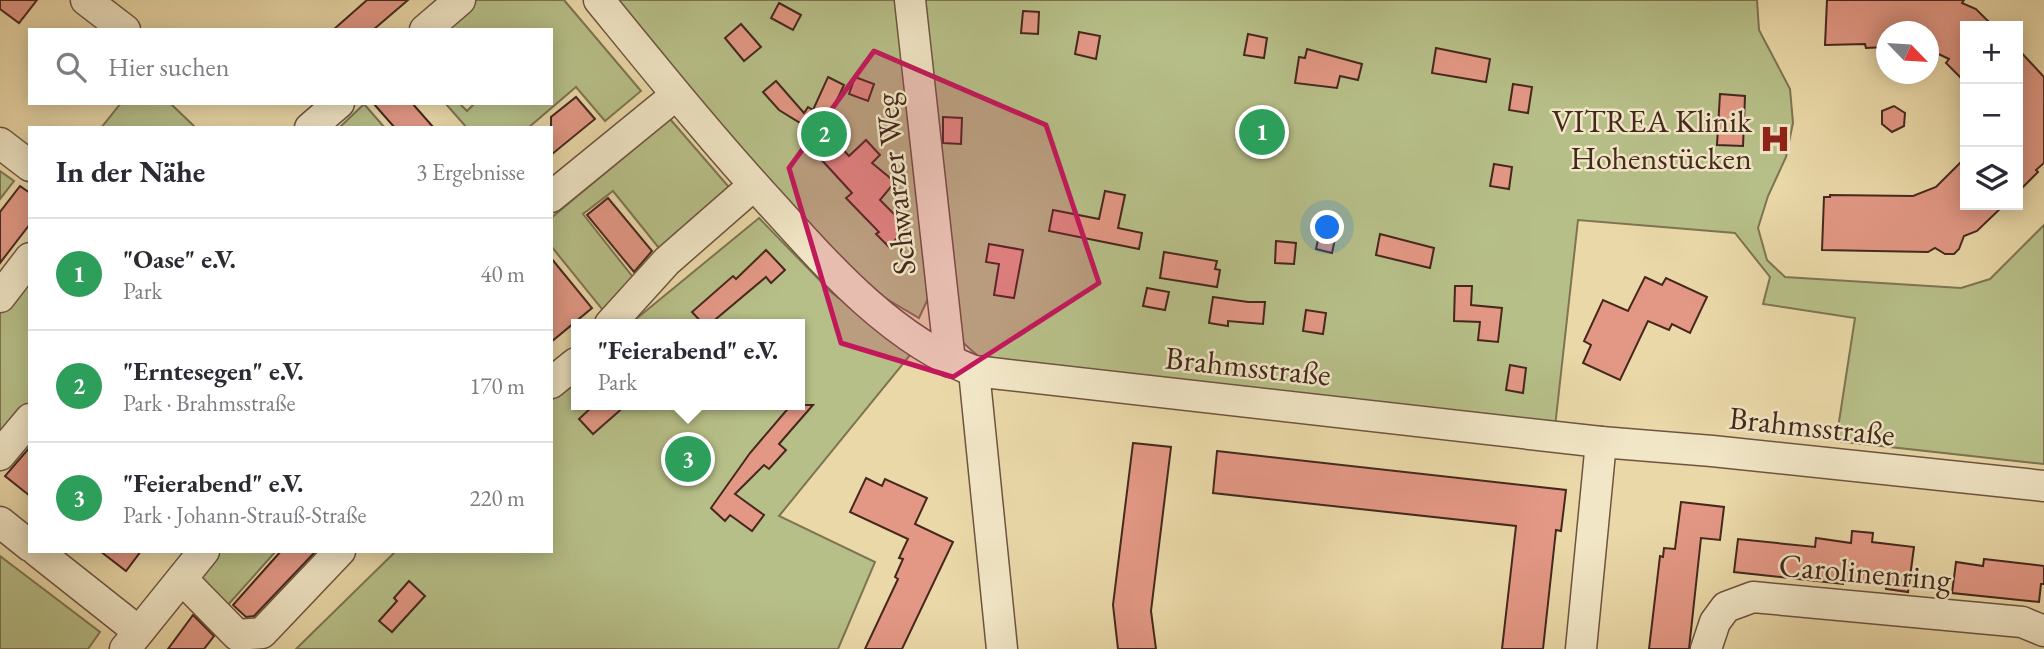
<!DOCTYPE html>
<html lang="de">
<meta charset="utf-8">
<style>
body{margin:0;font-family:"EB Garamond",serif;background:#f2f2f3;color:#2b2b33}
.controls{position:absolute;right:21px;top:21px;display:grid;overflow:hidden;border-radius:0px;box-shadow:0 4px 18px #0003}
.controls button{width:63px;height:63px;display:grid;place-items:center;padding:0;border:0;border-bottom:2px solid #e1e1e2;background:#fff;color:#2b2b33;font:35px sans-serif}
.compass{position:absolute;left:1876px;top:21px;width:63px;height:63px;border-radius:50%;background:#fff;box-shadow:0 4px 18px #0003;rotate:115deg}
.you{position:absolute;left:1328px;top:228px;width:24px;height:24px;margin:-18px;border:5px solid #fff;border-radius:50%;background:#1a73e8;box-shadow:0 0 0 10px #1a73e833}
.badge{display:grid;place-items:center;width:46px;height:46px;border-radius:50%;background:#8f2418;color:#fff;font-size:23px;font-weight:700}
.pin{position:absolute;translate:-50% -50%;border:4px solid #fff;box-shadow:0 2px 7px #0006}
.popup{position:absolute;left:571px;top:319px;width:234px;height:91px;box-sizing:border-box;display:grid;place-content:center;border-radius:0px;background:#fff;filter:drop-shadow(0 2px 5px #0005);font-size:23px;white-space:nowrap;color:#7c7c81}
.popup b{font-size:26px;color:#2b2b33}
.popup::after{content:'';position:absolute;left:50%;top:100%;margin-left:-14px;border:14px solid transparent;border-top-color:#fff}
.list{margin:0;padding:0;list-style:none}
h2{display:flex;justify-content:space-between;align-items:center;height:91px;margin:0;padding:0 28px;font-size:30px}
h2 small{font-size:23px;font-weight:400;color:#7c7c81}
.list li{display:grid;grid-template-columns:46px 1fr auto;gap:21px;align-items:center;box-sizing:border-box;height:112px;padding:0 28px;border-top:2px solid #e1e1e2}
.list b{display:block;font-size:26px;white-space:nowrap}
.list p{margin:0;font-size:23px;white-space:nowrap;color:#7c7c81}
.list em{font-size:23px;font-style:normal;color:#7c7c81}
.icon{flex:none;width:38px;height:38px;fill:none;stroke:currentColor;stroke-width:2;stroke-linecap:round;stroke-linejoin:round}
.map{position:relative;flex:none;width:2044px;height:649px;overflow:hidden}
.search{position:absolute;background:#fff;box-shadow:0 4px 18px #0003;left:28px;top:28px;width:525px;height:77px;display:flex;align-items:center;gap:18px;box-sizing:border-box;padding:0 24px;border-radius:0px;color:#7c7c81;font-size:26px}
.panel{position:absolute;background:#fff;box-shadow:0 4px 18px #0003;left:28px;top:126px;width:525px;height:427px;border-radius:0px}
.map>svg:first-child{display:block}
.green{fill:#b7bf88;stroke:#7e7452;stroke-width:2}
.building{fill:#e39885;stroke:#45281d;stroke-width:2}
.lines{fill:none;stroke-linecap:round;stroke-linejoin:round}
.minor-casing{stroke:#6e5440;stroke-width:33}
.minor{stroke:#f1e6c6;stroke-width:30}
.marked{fill:#c2185b;fill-opacity:0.2;stroke:#c2185b;stroke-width:5;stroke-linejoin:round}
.labels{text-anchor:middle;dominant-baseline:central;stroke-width:5;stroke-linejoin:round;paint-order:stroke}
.poi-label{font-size:32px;fill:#45281d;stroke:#f1e6c6;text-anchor:end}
.street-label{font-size:32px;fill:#45281d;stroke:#f1e6c6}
</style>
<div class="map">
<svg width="2044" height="649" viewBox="0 0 2044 649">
<rect width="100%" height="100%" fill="#ead8a8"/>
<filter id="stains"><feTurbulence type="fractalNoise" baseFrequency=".00286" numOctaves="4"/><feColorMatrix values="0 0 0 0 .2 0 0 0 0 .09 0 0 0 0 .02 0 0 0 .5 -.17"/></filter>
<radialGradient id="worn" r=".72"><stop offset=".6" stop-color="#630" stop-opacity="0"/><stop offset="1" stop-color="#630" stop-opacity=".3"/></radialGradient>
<g class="green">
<path d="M473,0H564L641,91L605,121L576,87L528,128H467L445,103H459L467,111L475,103H551V30H452L449,21Z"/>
<path d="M615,0H902L931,292L919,318L885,298L850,273L805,225Z"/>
<path d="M924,0H1757L1759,30L1790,89L1793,123L1786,157L1768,196L1758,228L1767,260L1785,277L1961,288L1990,279L2044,225V464L1836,441L1855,318L1763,304L1770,277L1735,233L1578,220L1555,427L978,356L960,340Z"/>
<path d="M121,103H170L196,128H101Z"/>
<path d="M364,104L385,128H339Z"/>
<path d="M670,119L734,193L663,253L613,191L583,214L636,281L606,314L551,246V218Z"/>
<path d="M0,171L14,181L0,199Z"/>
<path d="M759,218L831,292L911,354L779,516L875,562L838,649H296L396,551H551V401L576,376V405H800V324H630Z"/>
<path d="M30,264V414L0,450V302Z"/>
<path d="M220,551H276L227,606L199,576Z"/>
<path d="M0,556L100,632L88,649H0Z"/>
</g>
<g class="building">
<path d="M0,0H37L19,23L0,9Z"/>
<path d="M367,0H408L373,30H333Z"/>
<path d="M1827,0H1964L1962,3L1976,9L1993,26H1965V82L1946,63L1949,59L1928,49V32H1886V47L1866,48L1865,44L1825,45Z"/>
<path d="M779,3L801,15L793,30L771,18Z"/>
<path d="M1023,11L1039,12L1038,34L1021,33Z"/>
<path d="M741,24L761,47L744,61L725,38Z"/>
<path d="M1079,32L1100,36L1096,59L1075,54Z"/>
<path d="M1248,34L1267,38L1264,58L1244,55Z"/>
<path d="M1436,48L1490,59L1486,82L1432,73Z"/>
<path d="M1307,49L1362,64L1358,80L1340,76L1337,88L1295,83L1299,57L1305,58Z"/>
<path d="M2018,49L2044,77V163L2036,170L2038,172L2018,192Z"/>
<path d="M828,77L844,85L828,119L832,122L823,137L779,110L763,92L776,81L804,113L808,107L813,110Z"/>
<path d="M855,77L874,84L868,101L849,94Z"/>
<path d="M1513,84L1532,87L1528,113L1509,110Z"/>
<path d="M1720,94L1745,96L1743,146L1717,145Z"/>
<path d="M576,97L595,119L551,155V117Z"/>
<path d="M373,103H412L434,128H395Z"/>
<path d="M1894,106L1905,113L1904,126L1892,132L1882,124V111Z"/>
<path d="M943,117L962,118L961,144L943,143Z"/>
<path d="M866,140L880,155L872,163L895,182L880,200L907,227L889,247L876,234L879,232L846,198L852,193L819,157L835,141L849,156Z"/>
<path d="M1965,158V205H2004L1977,231L1964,236L1959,249L1954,254H1945L1935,248L1928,252L1822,250L1824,197H1830V195L1913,196L1936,187Z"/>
<path d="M1494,164L1512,167L1509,189L1490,186Z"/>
<path d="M20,186L30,193V224L0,263V212Z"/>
<path d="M1105,191L1125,195L1118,228L1142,233L1139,249L1049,231L1053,210L1099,219Z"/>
<path d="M608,198L652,251L634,272L587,215Z"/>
<path d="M1322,221L1338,225L1332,253L1316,249Z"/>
<path d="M1380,234L1434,248L1430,268L1376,255Z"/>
<path d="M1276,241L1296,243L1294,264L1275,263Z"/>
<path d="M989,244L1023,250L1014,298L994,295L999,264L986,262Z"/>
<path d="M766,250L785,270L771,283L766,277L710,324H703L692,312L733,276L736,279Z"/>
<path d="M1164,252L1217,261L1215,269L1220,270L1217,287L1160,278Z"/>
<path d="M551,258L592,308L551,342Z"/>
<path d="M1645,277L1662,285L1666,278L1707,297L1690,333L1672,324L1669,330L1648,321L1620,380L1583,363L1591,345L1584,341L1603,300L1628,311Z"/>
<path d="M1455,286H1472L1471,305L1502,308L1498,342L1478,340L1480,322L1454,321Z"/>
<path d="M1147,288L1169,292L1165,310L1143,306Z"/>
<path d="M1213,297L1248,302H1265L1263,324L1228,321V326L1209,323Z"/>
<path d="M1306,310L1326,313L1323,334L1303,331Z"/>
<path d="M1510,365L1526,368L1523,393L1506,390Z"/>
<path d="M594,405H626L593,434L579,419Z"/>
<path d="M791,405H813L779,444L786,450L769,469L764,465L735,494L764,515L752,531L730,515L725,521L711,508L750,453Z"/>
<path d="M1133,443L1171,447L1151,611L1156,649H1118L1113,605Z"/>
<path d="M30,447V496L5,476Z"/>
<path d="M1217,451L1566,490L1561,531L1556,530L1543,649H1502L1516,526L1213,493Z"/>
<path d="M866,478L882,486L885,479L927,498L915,524L953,542L902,649H865L898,579L895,577L903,559L899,558L908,539L850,512Z"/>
<path d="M1681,502L1724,507L1720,540L1701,538L1689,649H1649L1660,556L1663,557L1664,548L1675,549Z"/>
<path d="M1852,531L1873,533L1872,542L1914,547L1908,592L1886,589V585L1843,580V584L1734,572L1738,539L1815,547L1816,538L1851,543Z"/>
<path d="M100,551H141L126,571Z"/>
<path d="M281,551H316L254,616L246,617L233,605Z"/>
<path d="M1984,559L2044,566V584H2041L2039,602L1952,593L1956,562L1983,566Z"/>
<path d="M409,581L425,596L392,632L379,621L397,601L394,598Z"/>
<path d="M193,615L214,636L204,649H168Z"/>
</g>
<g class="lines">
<g class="minor-casing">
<g id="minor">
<path d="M86,0L125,30"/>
<path d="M599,0C657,71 715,143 778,211C833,272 895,341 974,371L1601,442L1712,451L2044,486"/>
<path d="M910,0L950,362"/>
<path d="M425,30L460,0"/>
<path d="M310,128L339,103"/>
<path d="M0,143L30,166"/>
<path d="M551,197L676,95"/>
<path d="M0,297L30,258"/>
<path d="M610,324L667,261L754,185"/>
<path d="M974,371L1002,649"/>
<path d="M551,383L576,363"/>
<path d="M0,455L30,419"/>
<path d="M0,522L30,546"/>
<path d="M37,551L138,631"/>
<path d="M182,579L237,635L262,633L340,551"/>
<path d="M125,649L204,551"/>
<path d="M1581,649L1601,442"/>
<path d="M1706,649L1715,622L1726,607L1753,597L2022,622L2044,631"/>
</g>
</g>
<use href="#minor" class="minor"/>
</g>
<path class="marked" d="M874,51L1046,125L1099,283L953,377L841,343L789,168Z"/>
<defs>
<g id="hospital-bare" transform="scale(2.415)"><path d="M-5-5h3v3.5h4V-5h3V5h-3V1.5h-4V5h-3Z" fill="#8f2418" stroke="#f1e6c6" stroke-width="2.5" paint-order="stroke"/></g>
</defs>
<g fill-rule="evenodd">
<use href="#hospital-bare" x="1775" y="139"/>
</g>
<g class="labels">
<g class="poi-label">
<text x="1752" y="121">VITREA Klinik<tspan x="1752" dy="37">Hohenstücken</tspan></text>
</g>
<g class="street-label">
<text transform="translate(895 184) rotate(-96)">Schwarzer Weg</text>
<text transform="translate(1248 366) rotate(6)">Brahmsstraße</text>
<text transform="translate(1812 426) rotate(6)">Brahmsstraße</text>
<text transform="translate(1865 572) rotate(5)">Carolinenring</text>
</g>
</g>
<rect width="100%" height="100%" filter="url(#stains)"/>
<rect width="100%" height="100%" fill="url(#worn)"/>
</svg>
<div class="controls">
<button>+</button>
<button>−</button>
<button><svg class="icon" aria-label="layers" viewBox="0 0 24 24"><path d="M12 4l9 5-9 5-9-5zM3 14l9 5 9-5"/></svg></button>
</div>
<svg class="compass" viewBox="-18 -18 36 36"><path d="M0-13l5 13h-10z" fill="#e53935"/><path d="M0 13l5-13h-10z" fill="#7c7c81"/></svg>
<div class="you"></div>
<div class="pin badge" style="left:1262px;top:132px;background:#2e9e5b">1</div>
<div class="pin badge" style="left:824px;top:134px;background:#2e9e5b">2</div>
<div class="pin badge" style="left:688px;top:459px;background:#2e9e5b">3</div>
<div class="popup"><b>&quot;Feierabend&quot; e.V.</b>Park</div>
<div class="search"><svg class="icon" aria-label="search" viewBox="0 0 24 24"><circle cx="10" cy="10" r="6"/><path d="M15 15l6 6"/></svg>Hier suchen</div>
<section class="panel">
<h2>In der Nähe<small>3 Ergebnisse</small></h2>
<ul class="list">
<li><span class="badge" style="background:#2e9e5b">1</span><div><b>&quot;Oase&quot; e.V.</b><p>Park</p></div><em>40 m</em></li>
<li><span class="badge" style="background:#2e9e5b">2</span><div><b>&quot;Erntesegen&quot; e.V.</b><p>Park · Brahmsstraße</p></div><em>170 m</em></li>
<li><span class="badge" style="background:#2e9e5b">3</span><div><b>&quot;Feierabend&quot; e.V.</b><p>Park · Johann-Strauß-Straße</p></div><em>220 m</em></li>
</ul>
</section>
</div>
